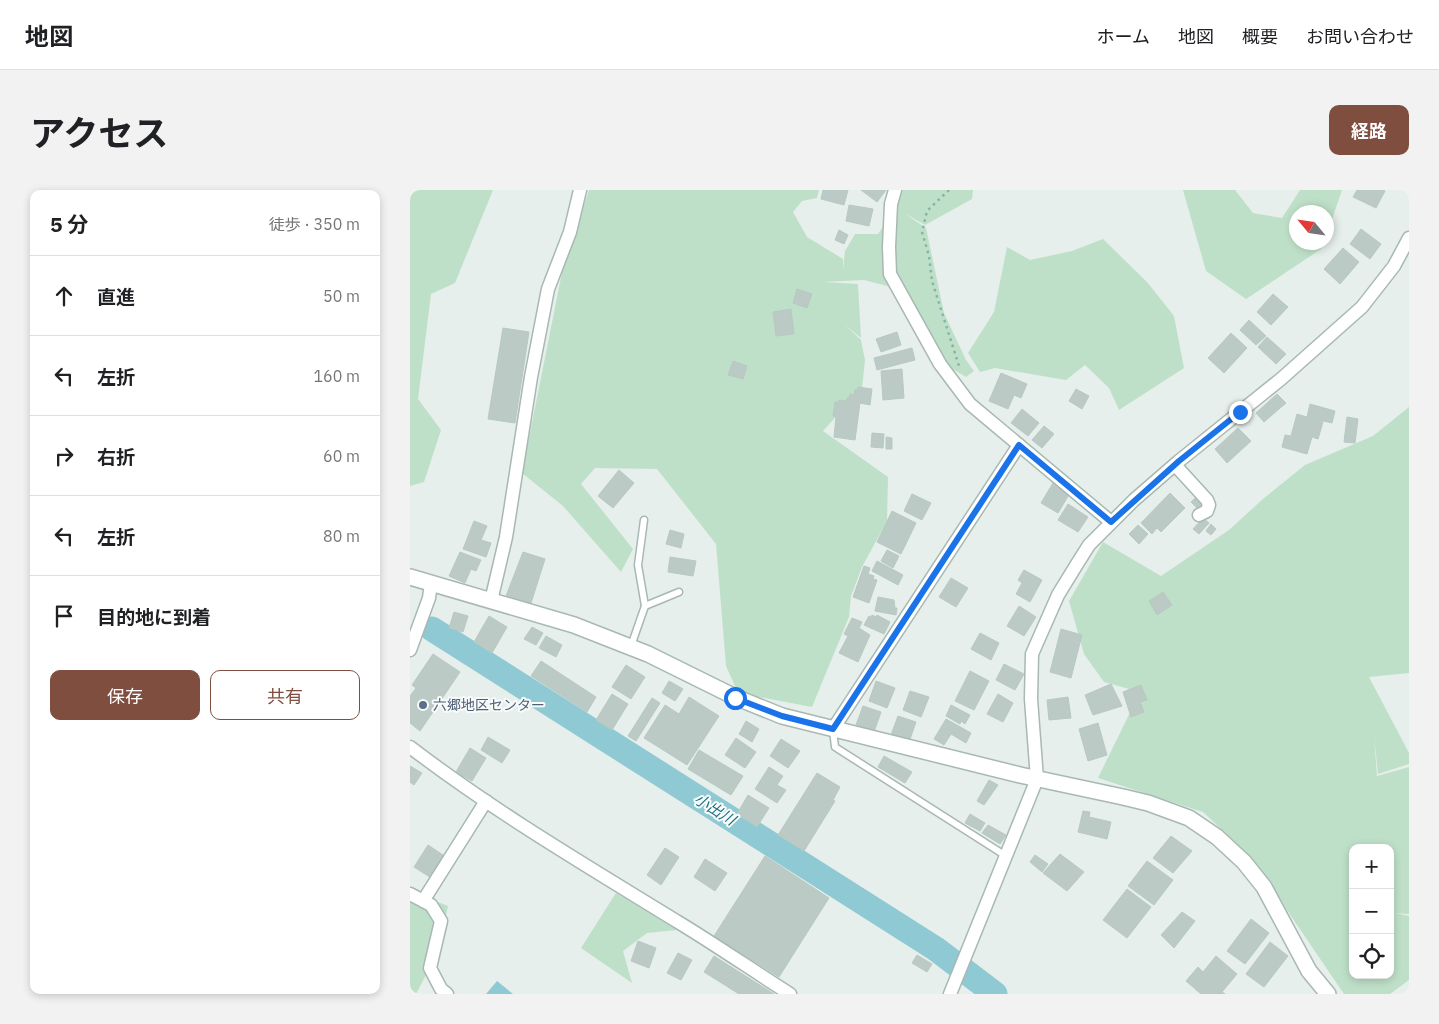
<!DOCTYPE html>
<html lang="ja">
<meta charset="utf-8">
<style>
body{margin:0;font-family:"IBM Plex Sans","Noto Sans JP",sans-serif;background:#f2f2f2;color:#202124}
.controls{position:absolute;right:15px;bottom:15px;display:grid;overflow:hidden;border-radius:10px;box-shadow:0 2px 8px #0003}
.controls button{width:45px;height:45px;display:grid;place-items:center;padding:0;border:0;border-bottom:1px solid #e0e0e0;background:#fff;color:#202124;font:25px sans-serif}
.compass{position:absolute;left:879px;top:15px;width:45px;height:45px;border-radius:50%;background:#fff;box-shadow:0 2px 8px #0003;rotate:299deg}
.stop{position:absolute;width:15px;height:15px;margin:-11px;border:4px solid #1a73e8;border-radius:50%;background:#fff}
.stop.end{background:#1a73e8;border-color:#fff;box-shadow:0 1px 5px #0008}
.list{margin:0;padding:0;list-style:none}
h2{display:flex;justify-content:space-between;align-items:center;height:65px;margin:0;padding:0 20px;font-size:21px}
h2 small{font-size:16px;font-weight:400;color:#757577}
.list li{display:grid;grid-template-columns:32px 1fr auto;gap:15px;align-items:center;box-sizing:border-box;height:80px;padding:0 20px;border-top:1px solid #e0e0e0}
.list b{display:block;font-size:19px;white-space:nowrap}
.list em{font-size:16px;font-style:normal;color:#757577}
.actions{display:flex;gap:10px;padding:15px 20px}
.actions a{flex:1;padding:11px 0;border:1px solid #7f4e3f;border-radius:10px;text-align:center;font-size:18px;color:#7f4e3f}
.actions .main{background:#7f4e3f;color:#fff}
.icon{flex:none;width:28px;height:28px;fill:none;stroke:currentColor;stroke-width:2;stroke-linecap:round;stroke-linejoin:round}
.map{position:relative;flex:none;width:999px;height:804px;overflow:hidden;border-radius:10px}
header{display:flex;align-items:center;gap:30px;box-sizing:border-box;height:70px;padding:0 25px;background:#fff;border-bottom:1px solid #e0e0e0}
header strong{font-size:24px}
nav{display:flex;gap:28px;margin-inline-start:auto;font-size:18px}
.intro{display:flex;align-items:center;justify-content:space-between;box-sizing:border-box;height:120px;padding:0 30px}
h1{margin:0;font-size:35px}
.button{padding:12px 22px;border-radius:10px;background:#7f4e3f;color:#fff;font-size:18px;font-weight:700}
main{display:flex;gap:30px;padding:0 30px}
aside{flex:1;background:#fff;border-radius:10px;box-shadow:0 2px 8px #0003}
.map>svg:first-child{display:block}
.green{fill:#bfe0c8;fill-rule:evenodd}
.water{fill:#8ec9d4}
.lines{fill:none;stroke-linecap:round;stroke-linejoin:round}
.river{stroke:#8ec9d4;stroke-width:25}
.building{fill:#bbcac4;stroke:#b8c9c2}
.service-casing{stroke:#a8b8b2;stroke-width:9}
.minor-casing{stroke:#a8b8b2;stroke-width:15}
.tertiary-casing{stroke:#a8b8b2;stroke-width:18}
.path{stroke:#86b3a5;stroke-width:2.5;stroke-dasharray:2.5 4;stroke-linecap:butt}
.service{stroke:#fff;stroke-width:6}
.minor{stroke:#fff;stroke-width:12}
.tertiary{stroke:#fff;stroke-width:15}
.route{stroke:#1a73e8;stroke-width:6}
.service-dot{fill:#5c6f8a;stroke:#f7fbf9;stroke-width:2}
.labels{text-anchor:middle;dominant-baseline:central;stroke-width:4;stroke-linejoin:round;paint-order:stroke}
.service-label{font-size:14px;fill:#4e5e75;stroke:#f7fbf9;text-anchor:start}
.water-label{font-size:15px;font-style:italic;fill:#1c6f80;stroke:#f7fbf9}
</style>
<header>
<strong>地図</strong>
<nav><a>ホーム</a><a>地図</a><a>概要</a><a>お問い合わせ</a></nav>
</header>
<div class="intro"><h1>アクセス</h1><a class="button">経路</a></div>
<main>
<aside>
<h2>5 分<small>徒歩 · 350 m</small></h2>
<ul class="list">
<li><svg class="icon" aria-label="ahead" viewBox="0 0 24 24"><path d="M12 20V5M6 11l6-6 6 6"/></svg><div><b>直進</b></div><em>50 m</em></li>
<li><svg class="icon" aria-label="left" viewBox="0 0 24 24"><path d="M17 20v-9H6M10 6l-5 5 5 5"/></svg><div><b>左折</b></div><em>160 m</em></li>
<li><svg class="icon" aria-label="right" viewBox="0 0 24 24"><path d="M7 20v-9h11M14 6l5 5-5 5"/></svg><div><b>右折</b></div><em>60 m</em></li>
<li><svg class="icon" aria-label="left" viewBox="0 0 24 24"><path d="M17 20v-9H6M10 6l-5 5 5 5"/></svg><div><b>左折</b></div><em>80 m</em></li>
<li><svg class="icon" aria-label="arrive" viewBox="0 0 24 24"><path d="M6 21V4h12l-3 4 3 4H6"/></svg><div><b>目的地に到着</b></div></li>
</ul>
<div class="actions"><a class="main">保存</a><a>共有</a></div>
</aside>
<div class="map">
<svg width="999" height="804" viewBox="0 0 999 804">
<rect width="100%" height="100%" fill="#e6efeb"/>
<g class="green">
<path d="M0,0H83L45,93L21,104L8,209L31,240L14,292L0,296Z"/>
<path d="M179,0H409L407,8L392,11L383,22L397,47L433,69V80L435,61L445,44H468L486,18L490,0H563L562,9L515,35L494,23L516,38L534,123L556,170L564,181L556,187L541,178L493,100L454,90L414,92L448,94L451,148L435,135L451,150L455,170L452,198L413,241L478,287L477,331L452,377L441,406L439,427L402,517L328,503L316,476L306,354L247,279L185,278L171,294L223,359L211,382L153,316L112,283L160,42L173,18Z"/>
<path d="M773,0H825L843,23L872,28L890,0H932L917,44L916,22H886V52L913,53L911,59L836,109L796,81Z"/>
<path d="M693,49L737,92L764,126L774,178L709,220L699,198L675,175L656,190L585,178L570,182L558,163L584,122L597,57L620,70L662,61Z"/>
<path d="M999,217V483L959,487L999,563V574L968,584L964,545L967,586L999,577V724L985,723L999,726V790L980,804H934L840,666L793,622L688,588L730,502L694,492L674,464L659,411L693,352L751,386L819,340L853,309L895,275L963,246ZM943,658H980V785H943Z"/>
<path d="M0,701L38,716L28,762L6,804H0Z"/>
<path d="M206,703L267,740L237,743L213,761L222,793L171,758Z"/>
</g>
<path class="water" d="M87,791L103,804H76Z"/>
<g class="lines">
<path class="river" d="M22,439L526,759L585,804"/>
</g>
<g class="building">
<path d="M413,0H438L434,15L411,9Z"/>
<path d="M451,0H476L467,12Z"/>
<path d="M947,0H972L975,1L966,18L943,7Z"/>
<path d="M439,15L463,19L459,36L436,31Z"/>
<path d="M951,39L971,54L960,69L940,54Z"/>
<path d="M429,40L438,45L434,54L425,50Z"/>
<path d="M933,58L949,72L930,94L914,79Z"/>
<path d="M387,99L402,104L397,118L383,113Z"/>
<path d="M863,104L878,117L861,135L847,122Z"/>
<path d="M381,119L384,144L366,146L363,122Z"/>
<path d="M839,130L856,146L846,155L830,140Z"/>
<path d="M93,138L119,142L105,233L78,229Z"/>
<path d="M487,142L491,155L471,162L466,149Z"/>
<path d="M821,143L837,158L814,183L798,168Z"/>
<path d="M857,147L876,164L866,174L848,157Z"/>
<path d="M502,158L505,170L467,180L464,168Z"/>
<path d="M323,171L337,176L333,189L318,185Z"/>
<path d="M492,179L494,208L473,210L471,181Z"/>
<path d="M591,183L617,194L611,208L604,205L598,219L579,211Z"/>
<path d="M448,197L462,199L460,215L450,213L445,250L424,247L426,227L423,226L425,212H429V210L436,211L437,208H439L440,204L444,205L445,200H447Z"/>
<path d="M666,199L679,206L672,219L659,211Z"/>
<path d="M867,204L876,213L854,232L846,223Z"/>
<path d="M900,214L925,221L922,233L897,227Z"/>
<path d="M612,219L629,233L618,246L601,233Z"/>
<path d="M887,224L913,232L908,249L902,247L897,264L872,257L875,245L881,246Z"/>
<path d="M937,227L948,229L945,253L934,252Z"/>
<path d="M634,236L644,244L632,258L622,250Z"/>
<path d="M828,238L841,251L817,273L805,259Z"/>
<path d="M462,243L474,244L473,258L461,257Z"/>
<path d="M476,247L482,248V259H476Z"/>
<path d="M209,280L224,293L203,318L188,306Z"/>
<path d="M643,293L660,303L648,323L631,313Z"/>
<path d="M760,303L775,318L751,342L747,338L742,344L731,333Z"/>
<path d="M502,304L521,313L512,330L494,321Z"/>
<path d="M786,307L792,314L787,318L781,312Z"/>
<path d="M658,314L678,327L668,342L648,330Z"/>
<path d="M482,321L506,333L491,364L467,352Z"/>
<path d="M793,328L799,333L789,344L783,339Z"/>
<path d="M64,331L77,336L71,350L81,353L76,367L53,359Z"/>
<path d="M801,334L806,339L801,345L796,341Z"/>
<path d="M728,335L738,344L729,354L719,344Z"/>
<path d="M260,340L274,344L271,358L256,354Z"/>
<path d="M477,360L489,366L483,378L471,371Z"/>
<path d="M50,362L71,370L66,381L61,379L55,393L39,386Z"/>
<path d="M113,362L135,369L121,413L96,406Z"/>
<path d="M260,367L286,371L283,386L258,382Z"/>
<path d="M467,371L493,385L488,395L462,381Z"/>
<path d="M454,376L460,378L458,384L464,386L463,389L467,390L459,413L443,407Z"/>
<path d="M614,380L632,390L620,412L606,404L612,393L608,390Z"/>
<path d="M541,388L558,398L546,417L529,407Z"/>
<path d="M753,402L762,415L747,425L739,411Z"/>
<path d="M468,407L484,410L485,418H487L486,425L465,421Z"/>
<path d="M609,416L626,427L614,446L597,436Z"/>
<path d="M44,422L58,426L53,442L39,438Z"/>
<path d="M462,425L466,427L467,425L480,432L474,444L454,435L459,426L461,427Z"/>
<path d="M79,426L97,437L82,463L64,452Z"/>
<path d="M442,428L452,432L449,438L460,445L448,472L429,463L438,446L434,444Z"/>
<path d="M122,437L133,443L126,455L114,449Z"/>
<path d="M651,439L672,445L661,488L640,482Z"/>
<path d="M570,443L589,453L581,470L561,459Z"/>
<path d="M136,446L152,455L146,467L129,458Z"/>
<path d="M23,464L50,482L10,541L0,533V506L6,498L2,495Z"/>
<path d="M131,471L186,507L177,522L121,486Z"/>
<path d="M594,474L614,484L605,500L586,490Z"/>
<path d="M216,475L235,487L221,509L202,497Z"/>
<path d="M560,481L579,491L564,520L545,511Z"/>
<path d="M259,491L273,499L265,511L252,503Z"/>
<path d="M466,491L485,498L477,518L459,511Z"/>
<path d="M701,494L712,516L683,525L675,505Z"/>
<path d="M731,495L737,510L730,512L734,522L721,527L713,502Z"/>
<path d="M500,501L519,507L511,527L493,520Z"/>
<path d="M202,504L218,514L202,540L186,530Z"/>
<path d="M588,504L603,513L593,532L577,524Z"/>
<path d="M279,507L309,526L277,575L234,548L255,515L269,524Z"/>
<path d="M658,507L661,528L639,530L637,510Z"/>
<path d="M242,508L250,513L226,551L218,546Z"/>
<path d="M541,515L560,525L555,534L551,531L550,534L536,526Z"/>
<path d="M453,516L471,522L464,542L446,535Z"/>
<path d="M488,526L506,532L499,552L481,545Z"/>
<path d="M536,529L561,543L556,553L541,544L534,555L524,549Z"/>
<path d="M336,531L349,539L342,552L329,544Z"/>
<path d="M688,533L697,565L678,571L669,539Z"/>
<path d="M78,547L100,560L92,573L71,560Z"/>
<path d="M326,548L346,562L335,578L315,565Z"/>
<path d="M371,549L390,561L378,578L360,566Z"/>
<path d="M60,558L76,568L62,591L46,582Z"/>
<path d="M289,560L333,586L321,605L278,579Z"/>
<path d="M474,566L502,582L495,593L468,577Z"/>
<path d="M0,576L12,583L4,595L0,592Z"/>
<path d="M359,577L373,586L367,595L376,600L367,613L345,599Z"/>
<path d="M407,583L430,597L423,610L425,611L394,661L368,645Z"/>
<path d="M579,590L588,595L574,615L567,611Z"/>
<path d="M338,605L359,618L347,637L327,624Z"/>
<path d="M673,621L680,622L679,627L701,632L697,649L668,642Z"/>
<path d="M560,624L575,633L570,641L555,633Z"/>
<path d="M578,635L596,645L590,654L572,643Z"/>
<path d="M761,646L782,661L763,683L743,668Z"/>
<path d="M18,655L36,667L23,689L4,677Z"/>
<path d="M255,658L269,667L251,695L237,685Z"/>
<path d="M650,664L674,682L657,701L633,683Z"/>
<path d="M625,665L638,674L632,682L620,672Z"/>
<path d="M355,666L419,708L369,787L304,746Z"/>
<path d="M295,669L317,683L305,701L284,687Z"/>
<path d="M737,671L763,690L744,715L718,696Z"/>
<path d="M717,699L741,717L717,748L693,730Z"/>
<path d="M772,722L785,731L764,758L751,745Z"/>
<path d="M841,729L859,743L835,774L817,761Z"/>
<path d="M228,751L246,758L239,778L221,771Z"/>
<path d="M860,752L878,766L854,797L836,784Z"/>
<path d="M268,763L282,770L271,790L257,783Z"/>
<path d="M507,765L522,774L517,782L502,773Z"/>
<path d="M304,766L364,804H329L294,782Z"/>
<path d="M806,766L827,784L812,802L815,804H791L776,791L788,777L793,782Z"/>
</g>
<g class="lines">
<g class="service-casing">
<g id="service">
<path d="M235,416L269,402"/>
<path d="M221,456L235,416L228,375L234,330"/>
<path d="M423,540L425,557L596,666"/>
</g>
</g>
<g class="minor-casing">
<g id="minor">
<path d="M485,0L481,14L479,57L480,84L530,174L560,214L701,332"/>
<path d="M765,275L797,310L799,315L797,321L789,325"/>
<path d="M81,411L96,347L121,187L138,99L160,42L170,0"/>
<path d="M0,460L19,408L21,394"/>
<path d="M423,539L609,255"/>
<path d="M0,557C85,622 177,676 268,732C306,755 342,780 380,804"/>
<path d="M0,704L21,715L31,731L20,778L31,799L37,804"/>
<path d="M13,711L76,611"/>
<path d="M540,804L627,589L621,509L622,464L648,405L667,374L679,355L724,310L769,271L871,189L952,117L984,76L999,48"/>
</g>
</g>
<g class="tertiary-casing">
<path id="tertiary" d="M0,387L164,435L238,464L325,507L372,526L610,585L713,607L738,613L779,628L807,647L834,672L854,697L899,781L918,804"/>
</g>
<path class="path" d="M539,0L517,21L512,42L519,66L522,91L549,176"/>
<use href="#service" class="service"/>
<use href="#minor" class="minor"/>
<use href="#tertiary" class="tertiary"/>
</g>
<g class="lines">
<path class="route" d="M325,508L372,526L423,539L609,255L701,332L769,271L830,222"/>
</g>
<circle class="service-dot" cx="13" cy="515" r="5"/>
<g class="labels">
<g class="service-label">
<text x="23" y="515">六郷地区センター</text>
</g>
<g class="water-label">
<text transform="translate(305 619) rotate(32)">小出川</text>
</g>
</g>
</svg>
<div class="controls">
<button>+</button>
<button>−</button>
<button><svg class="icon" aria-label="locate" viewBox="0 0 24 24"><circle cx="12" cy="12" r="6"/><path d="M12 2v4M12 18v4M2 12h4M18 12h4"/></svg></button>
</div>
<svg class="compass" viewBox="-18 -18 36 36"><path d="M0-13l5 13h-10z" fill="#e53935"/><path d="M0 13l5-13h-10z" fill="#757577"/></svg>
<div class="stop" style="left:325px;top:508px"></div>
<div class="stop end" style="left:830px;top:222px"></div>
</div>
</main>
